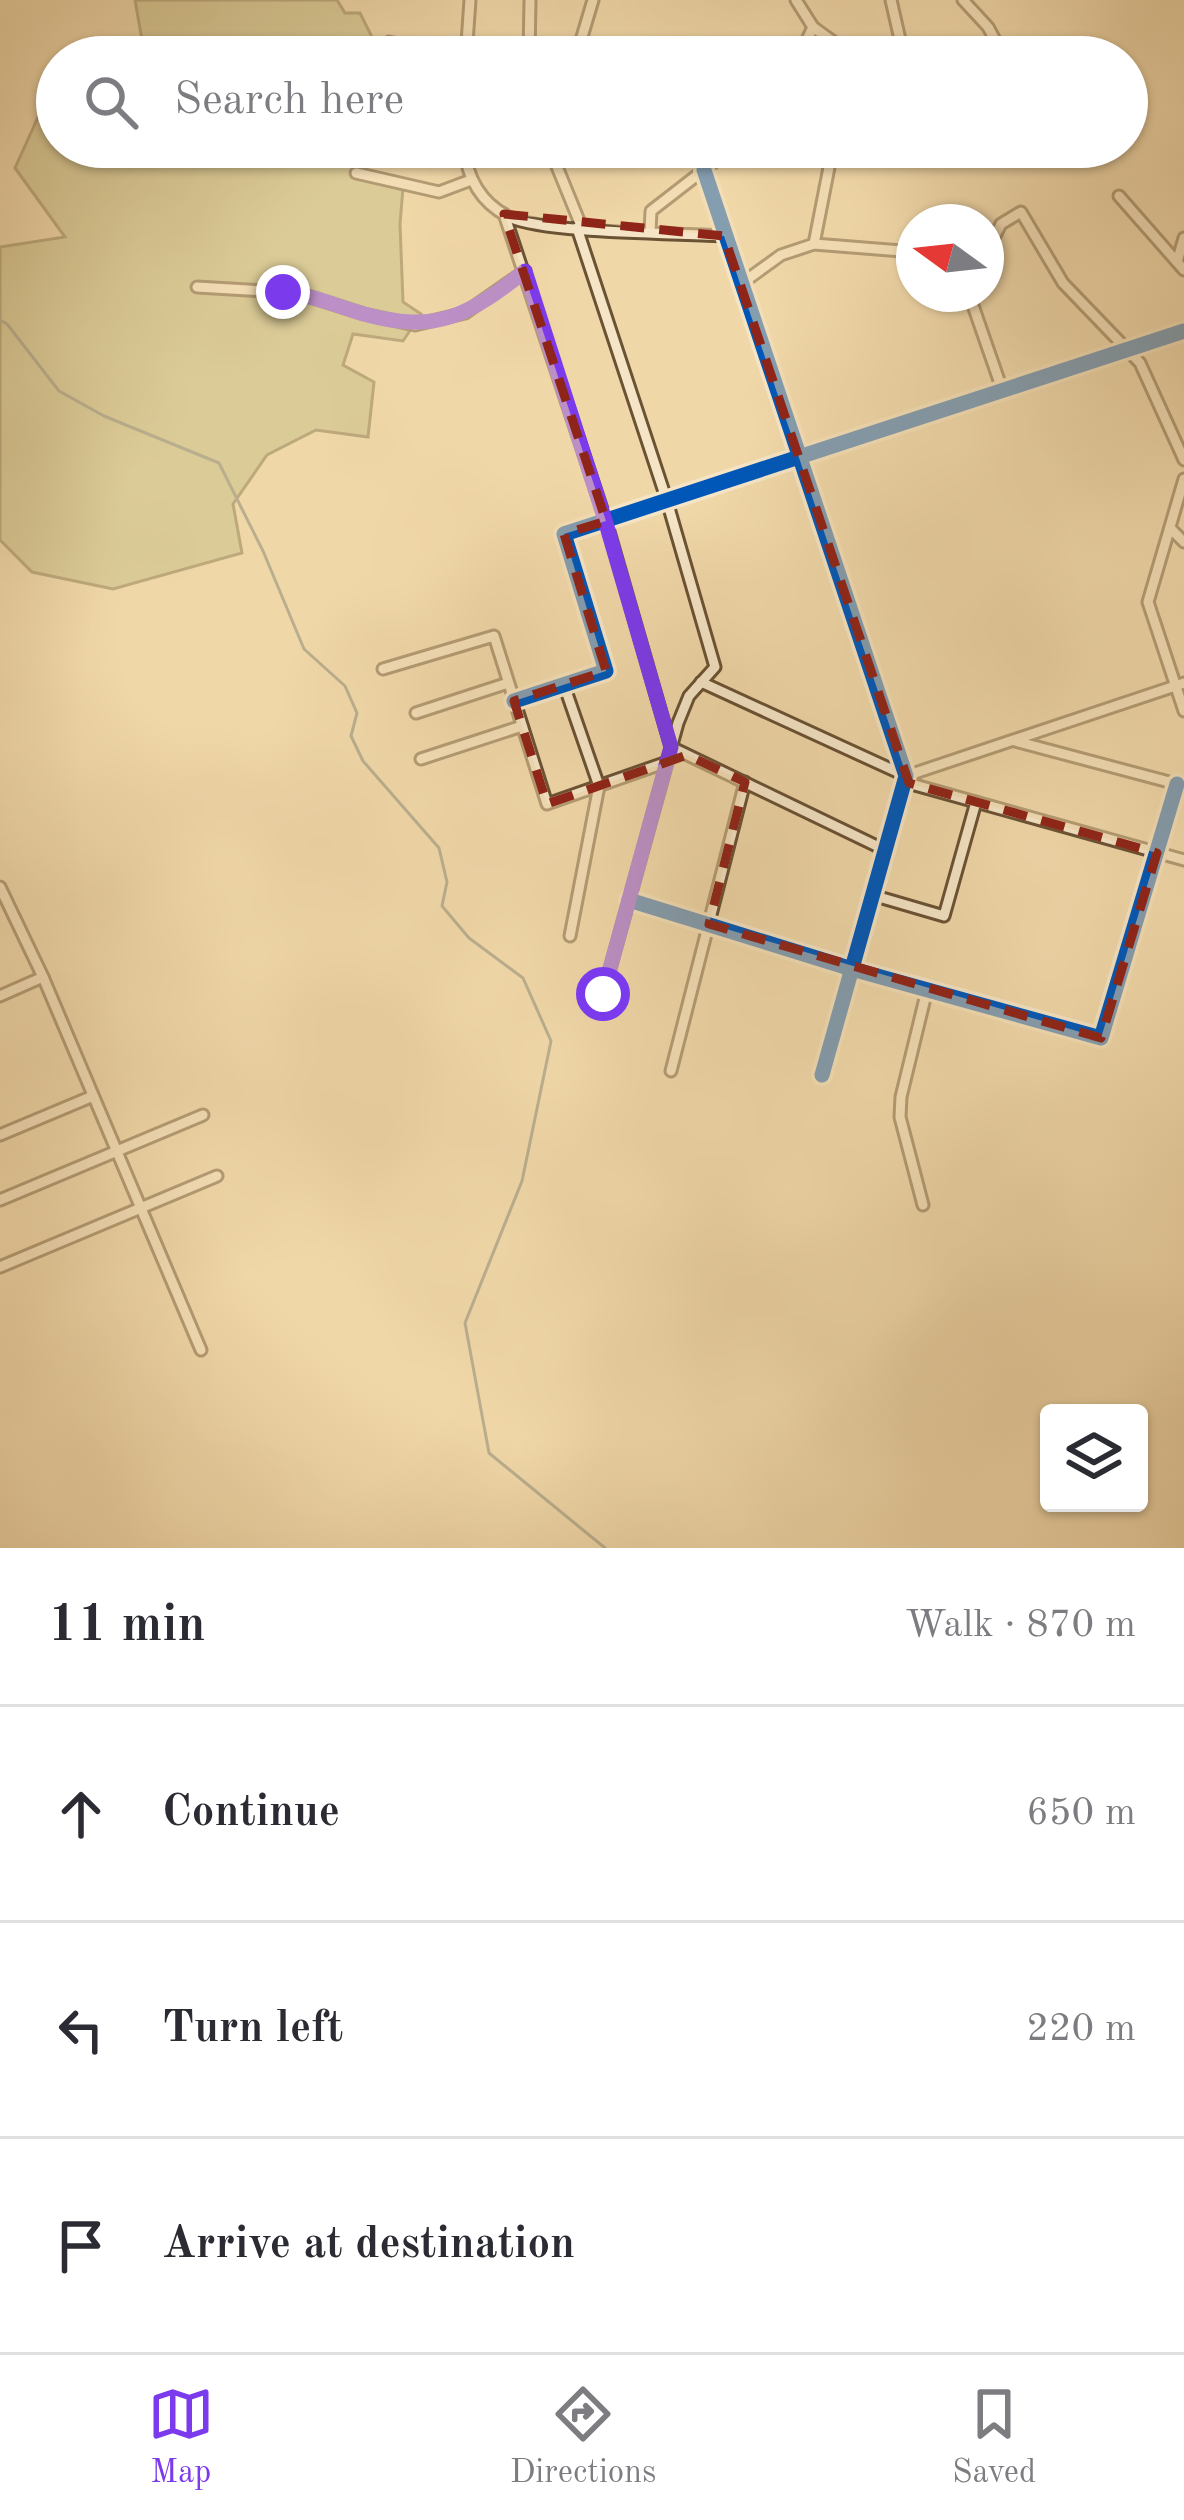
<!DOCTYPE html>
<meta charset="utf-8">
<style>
body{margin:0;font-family:"Old Standard TT",serif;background:#f2f2f3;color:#2b2b33}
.controls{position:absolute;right:36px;bottom:36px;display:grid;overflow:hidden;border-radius:12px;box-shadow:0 3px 9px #0004}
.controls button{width:108px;height:108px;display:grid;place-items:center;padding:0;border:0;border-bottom:3px solid #e1e1e2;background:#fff;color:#2b2b33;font:60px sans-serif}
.compass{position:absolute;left:896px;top:204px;width:108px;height:108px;border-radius:50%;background:#fff;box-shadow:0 3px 9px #0004;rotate:285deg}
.stop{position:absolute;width:36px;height:36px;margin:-27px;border:9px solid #7c3aed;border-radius:50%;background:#fff}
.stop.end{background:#7c3aed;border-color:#fff;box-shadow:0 3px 12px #0008}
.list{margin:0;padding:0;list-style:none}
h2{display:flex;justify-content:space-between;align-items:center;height:156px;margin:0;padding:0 48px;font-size:51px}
h2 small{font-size:39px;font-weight:400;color:#7c7c81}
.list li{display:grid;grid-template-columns:78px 1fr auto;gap:36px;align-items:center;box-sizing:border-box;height:216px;padding:0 48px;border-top:3px solid #e1e1e2}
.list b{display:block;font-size:45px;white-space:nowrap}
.list em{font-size:39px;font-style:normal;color:#7c7c81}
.icon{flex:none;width:66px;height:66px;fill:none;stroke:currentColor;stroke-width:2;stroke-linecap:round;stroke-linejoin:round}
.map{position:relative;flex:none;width:1184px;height:1548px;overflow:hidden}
.search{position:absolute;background:#fff;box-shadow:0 3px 9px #0004;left:36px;right:36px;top:36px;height:132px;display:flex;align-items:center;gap:30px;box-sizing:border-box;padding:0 42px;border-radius:66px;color:#7c7c81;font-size:45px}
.sheet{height:804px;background:#fff}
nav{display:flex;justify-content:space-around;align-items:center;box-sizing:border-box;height:168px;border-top:3px solid #e1e1e2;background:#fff;font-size:33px;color:#7c7c81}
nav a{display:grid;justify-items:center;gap:6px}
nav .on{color:#7c3aed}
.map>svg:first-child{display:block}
.green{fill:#c1bc83;stroke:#7f7148;stroke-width:3}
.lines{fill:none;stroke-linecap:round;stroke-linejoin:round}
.stream{stroke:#777d70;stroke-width:3}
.street-casing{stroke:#6a5234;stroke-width:15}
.street{stroke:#f5e5c6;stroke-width:9}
.cycleway-casing{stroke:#f5e5c6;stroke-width:22}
.cycleway{stroke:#0057b8;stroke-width:15}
.route{stroke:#7c3aed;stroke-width:15}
.marked{fill:none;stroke:#8f2418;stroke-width:9;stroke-dasharray:24 15;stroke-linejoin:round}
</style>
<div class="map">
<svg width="1184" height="1548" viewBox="0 0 1184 1548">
<rect width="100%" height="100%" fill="#f0d7a8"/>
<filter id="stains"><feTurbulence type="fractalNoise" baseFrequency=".00167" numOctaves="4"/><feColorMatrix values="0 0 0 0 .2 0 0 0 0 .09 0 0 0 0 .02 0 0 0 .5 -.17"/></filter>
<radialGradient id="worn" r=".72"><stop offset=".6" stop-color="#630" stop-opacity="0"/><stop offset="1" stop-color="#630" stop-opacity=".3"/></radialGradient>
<g class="green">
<path d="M135,0H337L345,13H360L379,51L378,57H145Z"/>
<path d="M57,85V147H357L352,177L403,188L400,224L403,302L421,314L403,341L353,334L343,365L374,382L368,437L316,430L267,455L233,504L242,553L113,589L32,572L0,540V247L65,237L15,168L52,86Z"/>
</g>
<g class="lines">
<path class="stream" d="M0,320L7,324L59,391L104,416L219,463L263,551L304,649L345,686L357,713L351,736L363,761L439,848L447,882L442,906L469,938L523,978L551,1041L522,1181L465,1323L489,1453L605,1548"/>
<g class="street-casing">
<g id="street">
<path d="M796,0L813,27"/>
<path d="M891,0L904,57"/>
<path d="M963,0L988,27L1002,53L985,57"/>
<path d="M389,42L454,57"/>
<path d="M466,57L470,0"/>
<path d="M529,57L530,0"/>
<path d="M576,57L593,0"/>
<path d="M799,57L813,27L854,57"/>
<path d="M464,147C467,177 479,201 507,216C542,234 678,233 724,236"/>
<path d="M549,147L582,228"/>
<path d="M704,170L906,776L822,1075"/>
<path d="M356,173L439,192L471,180"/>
<path d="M1119,196L1184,270"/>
<path d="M504,214L606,521L671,747L885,850"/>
<path d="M577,228L667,501L715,667L689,696L678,723L603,994"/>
<path d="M650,232L651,211L727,152"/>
<path d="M814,244L914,252"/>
<path d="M986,253L1001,224L1021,212L1063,283L1140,363L1184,460"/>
<path d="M1177,262L1184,238"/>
<path d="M741,284L781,255L814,244L833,147"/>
<path d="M197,287L298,293L364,314L415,325L465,313L525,271"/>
<path d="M969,294L1003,392"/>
<path d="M1184,479L1148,602L1184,711"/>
<path d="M1170,528L1184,542"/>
<path d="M383,669L494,636L547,804L667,762"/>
<path d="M701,682L906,776L1184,683"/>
<path d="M564,685L599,786L570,936"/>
<path d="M514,701L606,671L564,534L1184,331"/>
<path d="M416,713L508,683"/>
<path d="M1015,741L1184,786"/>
<path d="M421,759L522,726"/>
<path d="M904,782L1184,860"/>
<path d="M0,887L43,977L201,1350"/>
<path d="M872,895L944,916L976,802"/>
<path d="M629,900L852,969L1101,1038L1177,784"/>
<path d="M0,996L43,977"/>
<path d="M671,1071L745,782"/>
<path d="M0,1135L93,1096"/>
<path d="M0,1200L203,1115"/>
<path d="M923,1205L900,1117L901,1097L927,990"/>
<path d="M0,1267L217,1176"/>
</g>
</g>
<use href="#street" class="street"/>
<g class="cycleway-casing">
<g id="cycleway">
<path d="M704,170L906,776L822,1075"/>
<path d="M514,701L606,671L564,534L1184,331"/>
<path d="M629,900L852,969L1101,1038L1177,784"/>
</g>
</g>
<use href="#cycleway" class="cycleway"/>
</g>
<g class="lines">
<path class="route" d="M283,292C313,295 336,306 364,314C436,334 468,316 525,271L605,520L671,747L603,994"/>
</g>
<path d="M0 0H1184V1548H0ZM504,214L724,236L909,783L1157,853L1101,1038L709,924L745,782L687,755L547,804L514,701L606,671L564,534L606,521Z" fill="#f0d7a8" fill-opacity=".55" fill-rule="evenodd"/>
<path class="marked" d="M504,214L724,236L909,783L1157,853L1101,1038L709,924L745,782L687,755L547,804L514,701L606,671L564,534L606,521Z"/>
<rect width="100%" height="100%" filter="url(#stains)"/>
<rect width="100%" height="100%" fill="url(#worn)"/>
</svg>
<div class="controls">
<button><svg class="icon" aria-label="layers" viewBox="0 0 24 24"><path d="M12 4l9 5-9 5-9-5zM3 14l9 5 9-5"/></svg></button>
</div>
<svg class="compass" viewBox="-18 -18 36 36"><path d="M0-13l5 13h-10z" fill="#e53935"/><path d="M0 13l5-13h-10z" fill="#7c7c81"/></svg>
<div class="stop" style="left:603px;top:994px"></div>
<div class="stop end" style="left:283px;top:292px"></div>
<div class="search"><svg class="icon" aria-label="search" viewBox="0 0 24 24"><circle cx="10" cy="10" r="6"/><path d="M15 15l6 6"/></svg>Search here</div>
</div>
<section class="sheet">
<h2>11 min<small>Walk · 870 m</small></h2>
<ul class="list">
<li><svg class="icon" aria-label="ahead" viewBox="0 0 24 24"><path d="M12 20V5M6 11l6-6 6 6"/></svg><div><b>Continue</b></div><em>650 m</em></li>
<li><svg class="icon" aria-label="left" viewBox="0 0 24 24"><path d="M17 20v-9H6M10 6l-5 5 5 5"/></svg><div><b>Turn left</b></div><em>220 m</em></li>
<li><svg class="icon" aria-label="arrive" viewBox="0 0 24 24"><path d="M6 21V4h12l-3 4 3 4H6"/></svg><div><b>Arrive at destination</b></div></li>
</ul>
</section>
<nav>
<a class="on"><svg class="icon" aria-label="map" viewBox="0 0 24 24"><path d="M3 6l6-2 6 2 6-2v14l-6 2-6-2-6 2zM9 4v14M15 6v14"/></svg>Map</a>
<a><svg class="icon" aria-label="directions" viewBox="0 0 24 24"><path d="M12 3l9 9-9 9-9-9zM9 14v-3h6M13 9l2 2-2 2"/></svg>Directions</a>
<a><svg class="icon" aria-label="saved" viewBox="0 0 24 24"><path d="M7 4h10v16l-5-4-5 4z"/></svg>Saved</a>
</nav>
